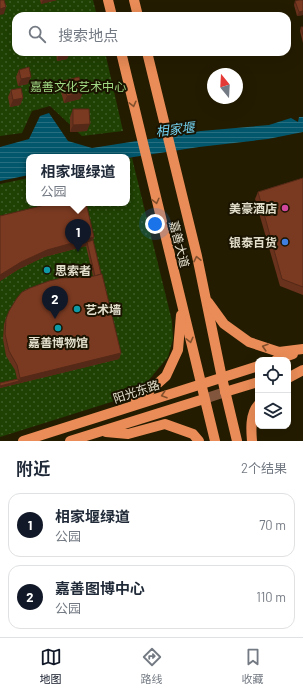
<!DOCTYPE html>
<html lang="zh">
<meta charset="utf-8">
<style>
body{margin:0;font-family:Barlow,"Noto Sans SC",sans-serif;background:#f2f2f3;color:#1f2937}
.controls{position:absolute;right:12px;bottom:12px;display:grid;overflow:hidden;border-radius:8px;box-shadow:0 4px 16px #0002}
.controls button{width:36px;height:36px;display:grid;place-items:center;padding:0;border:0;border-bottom:1px solid #e0e1e3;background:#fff;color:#1f2937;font:20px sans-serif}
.compass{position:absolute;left:207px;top:68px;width:36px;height:36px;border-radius:50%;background:#fff;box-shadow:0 4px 16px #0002;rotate:342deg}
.you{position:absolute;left:155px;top:224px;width:14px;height:14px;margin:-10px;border:3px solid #fff;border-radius:50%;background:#1a73e8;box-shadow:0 0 0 6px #1a73e833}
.badge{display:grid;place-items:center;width:26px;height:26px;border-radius:50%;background:#111827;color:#fff;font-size:13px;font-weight:700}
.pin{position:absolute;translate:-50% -33px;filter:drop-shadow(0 1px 2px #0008)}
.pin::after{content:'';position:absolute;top:21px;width:14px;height:12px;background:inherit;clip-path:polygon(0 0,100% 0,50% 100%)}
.popup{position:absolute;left:26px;top:154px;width:104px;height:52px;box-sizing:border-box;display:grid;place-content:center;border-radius:8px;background:#fff;filter:drop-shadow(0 1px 3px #0005);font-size:13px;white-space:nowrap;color:#747a83}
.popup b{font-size:15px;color:#1f2937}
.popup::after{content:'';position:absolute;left:50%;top:100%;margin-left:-8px;border:8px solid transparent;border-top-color:#fff}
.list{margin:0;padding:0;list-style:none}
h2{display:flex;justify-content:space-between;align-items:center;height:52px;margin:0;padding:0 16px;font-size:17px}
h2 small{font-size:13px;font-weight:400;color:#747a83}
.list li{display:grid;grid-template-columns:26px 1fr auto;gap:12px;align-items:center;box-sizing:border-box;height:64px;margin:0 8px 8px;padding:0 8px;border:1px solid #e0e1e3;border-radius:12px}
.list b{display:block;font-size:15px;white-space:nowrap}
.list p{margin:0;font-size:13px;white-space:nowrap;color:#747a83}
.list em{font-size:13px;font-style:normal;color:#747a83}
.icon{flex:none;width:22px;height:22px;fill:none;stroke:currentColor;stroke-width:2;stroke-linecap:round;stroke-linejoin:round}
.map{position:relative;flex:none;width:303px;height:441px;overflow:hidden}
.search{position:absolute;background:#fff;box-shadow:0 4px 16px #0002;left:12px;right:12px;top:12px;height:44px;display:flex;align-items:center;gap:10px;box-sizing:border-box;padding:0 14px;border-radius:12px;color:#747a83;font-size:15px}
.sheet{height:196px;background:#fff}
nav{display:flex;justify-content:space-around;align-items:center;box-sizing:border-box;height:56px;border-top:1px solid #e0e1e3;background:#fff;font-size:11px;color:#747a83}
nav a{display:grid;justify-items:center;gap:2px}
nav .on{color:#111827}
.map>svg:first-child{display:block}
.green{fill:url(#green-dots)}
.water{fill:url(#water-rules)}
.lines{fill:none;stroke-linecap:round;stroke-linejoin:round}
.minor{stroke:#82553d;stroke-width:10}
.major{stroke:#ea8c57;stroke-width:10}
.wall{fill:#69321c}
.shaded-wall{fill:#552917}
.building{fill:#7a3a21;stroke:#552917}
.oneway{stroke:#82502c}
.hotel-dot{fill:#d1479c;stroke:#191300;stroke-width:1.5}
.shop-dot{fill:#3f7fe0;stroke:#191300;stroke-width:1.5}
.culture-dot{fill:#0f9aa8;stroke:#191300;stroke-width:1.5}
.labels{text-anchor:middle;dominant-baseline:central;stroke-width:4;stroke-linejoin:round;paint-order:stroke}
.park-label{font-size:12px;fill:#a1d883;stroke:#191300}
.poi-label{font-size:12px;font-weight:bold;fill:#e3dfcd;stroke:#191300;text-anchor:end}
.street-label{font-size:12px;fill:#e3dfcd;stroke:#191300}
.water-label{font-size:13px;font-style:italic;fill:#75d6f6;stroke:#191300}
</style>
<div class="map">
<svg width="303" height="441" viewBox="0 0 303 441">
<defs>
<pattern id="green-dots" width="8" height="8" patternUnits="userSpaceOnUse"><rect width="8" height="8" fill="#1f4103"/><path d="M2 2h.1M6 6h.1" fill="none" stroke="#3f5c27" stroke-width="1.8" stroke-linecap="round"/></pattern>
<pattern id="water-rules" width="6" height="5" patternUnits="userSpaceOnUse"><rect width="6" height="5" fill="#02576c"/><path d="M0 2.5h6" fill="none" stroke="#276f80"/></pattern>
</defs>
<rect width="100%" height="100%" fill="#241c00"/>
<g class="green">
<path d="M0,0H93L97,16H16V52H105L123,131L82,136L50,106L32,111L22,133L0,136Z"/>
<path d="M132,158L172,321L173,339L168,357L143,387L124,398L0,437V184L29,178V203H127V159Z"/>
</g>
<path class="water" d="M49,113L68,141L92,148L201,131L269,125L291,118L298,122L299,117H303V132L268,139L199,147L127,158L29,157V175L0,181V147L29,139L40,116Z"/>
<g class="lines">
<path class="minor" d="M204,399L225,392"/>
<g class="major">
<path d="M108,0L112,16"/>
<path d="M134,0L138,16"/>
<path d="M121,52L215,441"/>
<path d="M147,52L197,256L222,378L237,441"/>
<path d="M208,302L224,324L249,342L279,352L303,349"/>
<path d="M276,360L293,354"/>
<path d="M288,378L303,370"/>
<path d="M225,392L258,382"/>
<path d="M136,400L145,395L166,376L178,350L181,315"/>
<path d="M106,432L128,434L165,424L193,434L199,441"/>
<path d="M23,441L258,366"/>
<path d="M70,441L204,399"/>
<path d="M252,441C251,430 250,414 258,405"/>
</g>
</g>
<g class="wall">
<path d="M40,0H57L41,4Z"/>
<path d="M295,1L303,15L297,16L294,5Z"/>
<path d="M301,27H303V43L300,31Z"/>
<path d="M56,52H70L67,59L57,61Z"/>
<path d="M19,70L28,84L18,86L16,77Z"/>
<path d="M63,81L83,92L80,99L64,103L60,88Z"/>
<path d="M11,90L23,98L20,105L10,107L8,97Z"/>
<path d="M73,109L87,131L70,132V117Z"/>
<path d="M303,178V295L280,286L255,199L258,192Z"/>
<path d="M0,216L94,237L93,240L121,353L119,359L0,388V383L17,379L15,370L6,356L3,339L4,324L7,316L90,277L93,276L86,246L44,257L19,269L0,281Z"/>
</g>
<g class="shaded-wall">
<path d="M43,0H57L41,4Z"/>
<path d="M6,7L4,14L0,15V9Z"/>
<path d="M303,11V15L297,16L299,12Z"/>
<path d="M70,52L67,59L57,61L59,54Z"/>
<path d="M31,77L28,84L18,86L21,79Z"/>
<path d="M83,92L80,99L64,103L67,96Z"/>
<path d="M23,98L20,105L10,107L13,100Z"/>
<path d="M90,124L87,131L70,132L73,125Z"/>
<path d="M94,237L91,244L87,242L86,246L44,257L19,269L0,281V275L21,262L47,250Z"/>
<path d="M121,353L119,359L0,388V386L19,381L20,378Z"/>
</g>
<g class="building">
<path d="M0,0H4L6,7L0,9Z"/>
<path d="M299,0H303V11L299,12L295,1Z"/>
<path d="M59,13V16H45Z"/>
<path d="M301,27H303V35Z"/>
<path d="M59,52H70L59,54Z"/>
<path d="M29,67L31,77L21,79L19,70Z"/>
<path d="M79,77L83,92L67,96L63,81Z"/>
<path d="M21,88L23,98L13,100L11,90Z"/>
<path d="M73,109H89L90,124L73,125Z"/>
<path d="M303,178V287L282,279L258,192Z"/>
<path d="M53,203H86L94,237L47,250L21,262L0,275V216Z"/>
<path d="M93,240L101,274L95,276L87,242Z"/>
<path d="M102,274L121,353L20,378L17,365L9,351L5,334L6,319L9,311L17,298L22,292L30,288L49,281L62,278L90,277Z"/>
<path d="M18,379L19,381L0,386V383Z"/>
</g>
<defs><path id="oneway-chevron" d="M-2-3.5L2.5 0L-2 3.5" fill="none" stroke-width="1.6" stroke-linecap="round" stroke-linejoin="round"/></defs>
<g class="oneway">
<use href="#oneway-chevron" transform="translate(133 104) rotate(76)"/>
<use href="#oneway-chevron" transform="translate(156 201) rotate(76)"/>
<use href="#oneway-chevron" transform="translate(197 259) rotate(-102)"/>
<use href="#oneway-chevron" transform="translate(190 340) rotate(76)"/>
<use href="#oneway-chevron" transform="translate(265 347) rotate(-163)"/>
<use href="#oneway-chevron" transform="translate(164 395) rotate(162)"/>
</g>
<circle class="hotel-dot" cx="285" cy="208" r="4"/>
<circle class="shop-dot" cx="285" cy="242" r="4"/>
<g class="culture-dot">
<circle cx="47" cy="270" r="4"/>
<circle cx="77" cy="309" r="4"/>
<circle cx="58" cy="328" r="4"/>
</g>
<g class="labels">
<g class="park-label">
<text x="78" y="86">嘉善文化艺术中心</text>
</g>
<g class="poi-label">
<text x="277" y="208">美豪酒店</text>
<text x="277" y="242">银泰百货</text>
<text x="55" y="270" text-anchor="start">思索者</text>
<text x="85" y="309" text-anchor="start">艺术墙</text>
<text x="58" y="342" text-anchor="middle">嘉善博物馆</text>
</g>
<g class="street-label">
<text transform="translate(180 244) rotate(76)">嘉善大道</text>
<text transform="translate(136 391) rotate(-18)">阳光东路</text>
</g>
<g class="water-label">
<text transform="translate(175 129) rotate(-7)">相家堰</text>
</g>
</g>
</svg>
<div class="controls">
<button><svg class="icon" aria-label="locate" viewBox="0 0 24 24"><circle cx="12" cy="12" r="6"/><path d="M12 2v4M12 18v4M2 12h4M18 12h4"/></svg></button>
<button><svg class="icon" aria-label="layers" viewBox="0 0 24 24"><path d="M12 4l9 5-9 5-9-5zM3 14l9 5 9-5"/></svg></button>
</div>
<svg class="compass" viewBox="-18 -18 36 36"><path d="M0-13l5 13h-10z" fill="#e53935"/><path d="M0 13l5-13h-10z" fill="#747a83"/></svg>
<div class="you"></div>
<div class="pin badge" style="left:78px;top:252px">1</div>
<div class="popup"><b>相家堰绿道</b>公园</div>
<div class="pin badge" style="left:55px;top:319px">2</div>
<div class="search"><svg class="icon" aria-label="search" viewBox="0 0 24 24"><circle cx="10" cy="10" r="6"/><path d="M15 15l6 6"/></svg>搜索地点</div>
</div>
<section class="sheet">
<h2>附近<small>2个结果</small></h2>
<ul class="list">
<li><span class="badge">1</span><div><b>相家堰绿道</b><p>公园</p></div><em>70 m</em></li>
<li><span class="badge">2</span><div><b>嘉善图博中心</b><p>公园</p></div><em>110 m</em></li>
</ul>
</section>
<nav>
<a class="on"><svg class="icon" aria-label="map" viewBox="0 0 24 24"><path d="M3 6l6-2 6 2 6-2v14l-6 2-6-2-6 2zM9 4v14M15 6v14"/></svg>地图</a>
<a><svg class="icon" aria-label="directions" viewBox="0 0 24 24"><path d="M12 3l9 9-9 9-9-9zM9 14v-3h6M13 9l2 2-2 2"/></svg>路线</a>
<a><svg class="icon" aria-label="saved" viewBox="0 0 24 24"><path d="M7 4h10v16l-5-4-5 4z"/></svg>收藏</a>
</nav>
